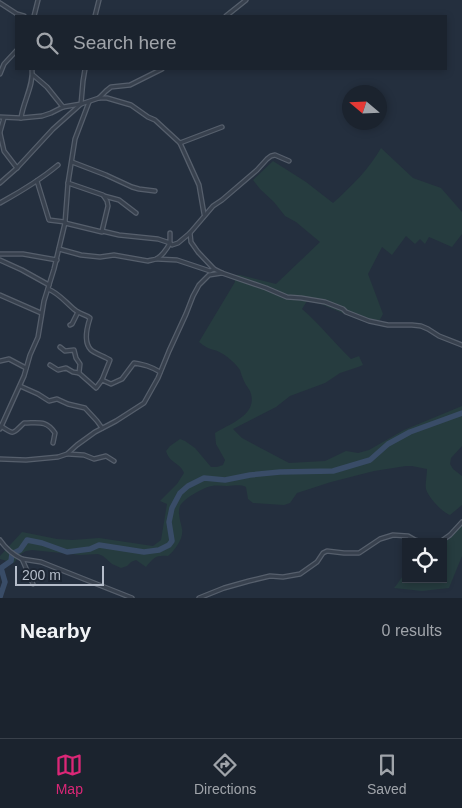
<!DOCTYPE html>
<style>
body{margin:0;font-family:Helvetica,sans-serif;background:#242b36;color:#f1f3f6}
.controls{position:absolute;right:15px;bottom:15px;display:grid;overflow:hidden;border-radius:0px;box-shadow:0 2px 8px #0003}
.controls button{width:45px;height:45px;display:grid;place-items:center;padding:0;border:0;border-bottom:1px solid #39404a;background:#1b232e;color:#f1f3f6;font:25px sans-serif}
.compass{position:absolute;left:342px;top:85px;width:45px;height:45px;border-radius:50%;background:#1b232e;box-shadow:0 2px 8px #0003;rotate:289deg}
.scale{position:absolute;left:15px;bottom:12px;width:89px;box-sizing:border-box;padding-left:5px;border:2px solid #b4bcc9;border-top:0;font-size:14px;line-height:18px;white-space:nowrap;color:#b4bcc9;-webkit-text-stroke:4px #1d2633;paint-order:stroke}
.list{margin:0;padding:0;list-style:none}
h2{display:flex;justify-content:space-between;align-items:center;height:65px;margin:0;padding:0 20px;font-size:21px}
h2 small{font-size:16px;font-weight:400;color:#a0a4aa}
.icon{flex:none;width:28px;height:28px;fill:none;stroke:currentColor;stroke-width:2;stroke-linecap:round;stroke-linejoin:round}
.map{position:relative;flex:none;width:462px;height:598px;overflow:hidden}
.search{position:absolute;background:#1b232e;box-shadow:0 2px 8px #0003;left:15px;right:15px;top:15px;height:55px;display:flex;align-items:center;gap:12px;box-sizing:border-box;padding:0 18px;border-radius:0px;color:#a0a4aa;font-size:19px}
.sheet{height:140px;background:#1b232e}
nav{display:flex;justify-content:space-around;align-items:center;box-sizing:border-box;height:70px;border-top:1px solid #39404a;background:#1b232e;font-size:14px;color:#a0a4aa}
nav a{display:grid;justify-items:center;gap:2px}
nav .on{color:#db2777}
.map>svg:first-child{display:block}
.grass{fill:#263c3f}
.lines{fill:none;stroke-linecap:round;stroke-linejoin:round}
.river{stroke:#394c67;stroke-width:5.5}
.minor-casing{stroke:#565f6c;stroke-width:5.5}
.minor{stroke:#38414e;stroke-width:3}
</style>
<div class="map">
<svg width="462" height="598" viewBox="0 0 462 598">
<rect width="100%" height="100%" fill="#242f3e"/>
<g class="grass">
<path d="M381,148L413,178L441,188L462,212V234L452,247L429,237L425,244L420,239L415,244L406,236L392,255L382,247L368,274L383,314L377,325L359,320L321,304L307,301L302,309C320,324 334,343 351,359L359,356L363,365L358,367L340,373L325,383L290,396L276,407L233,429L242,438L289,463L325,461L346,451L358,453L369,450L404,430L462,406V446L451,458L450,464L453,469L462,476V505L450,515C443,513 428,497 426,489C425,484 427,475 427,469L412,466H406L374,471L331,482L297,493L290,503L284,505L253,503L248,499L246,487C239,484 234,486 227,486C222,486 217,485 212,486C204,487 183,499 180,506C177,514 181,522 182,529C184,538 175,550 168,556C156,555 154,557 146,567L136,560L131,562L127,566L121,568L112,564L103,556L98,554L80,555L32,550L26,551L21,554L14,563L0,559V556L22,532L57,539L72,540L99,538L153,546L161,540L167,504L160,501L177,484L184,473C180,462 170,464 166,451L170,446L180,439L185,441L195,448L211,467H217L223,465L225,460L216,444L215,433C229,424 257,415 251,394C250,389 246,386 244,381C242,377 241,373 240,370C236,364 229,358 223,354C214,348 209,351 199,342L235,282L234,275H240L276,284L320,242L296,222L285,216L274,202L260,189L253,180L273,161L306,182L333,203C351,187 369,169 381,148Z"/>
<path d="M462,525V556L449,588L422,591L394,588C399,583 401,577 406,572V579H443V543L448,540Z"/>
</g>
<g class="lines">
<path class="river" d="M0,597L5,582L1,568L11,561L12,554L20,550L27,540L42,543L67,552L90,549L99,545L144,552L159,550L169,545L172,541L169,522L172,508L180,493L188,486L204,478L225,480L250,475L280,472L333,471L370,460L388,444L410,432L462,413"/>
<g class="minor-casing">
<g id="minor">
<path d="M0,3L17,14L24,16"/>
<path d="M34,16L38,0"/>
<path d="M95,16L99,0"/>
<path d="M226,16L246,0"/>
<path d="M0,74L4,64L16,51"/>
<path d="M33,75L47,87L63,107"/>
<path d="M99,98H107L131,105L148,117L155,120L180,143L199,185L204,214"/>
<path d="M0,117L21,118L42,116L51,113L63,107L81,104L99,98L106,91L111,87L130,85L162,69"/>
<path d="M21,118C23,102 34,85 32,69"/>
<path d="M0,132L4,118"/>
<path d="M0,133L4,151L17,168"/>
<path d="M180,143L222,127"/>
<path d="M72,162L106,175L132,187L139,189L155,191"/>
<path d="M37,181L49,220L65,222"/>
<path d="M0,183L17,168L53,129L81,104L83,81L85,69"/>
<path d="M68,183L103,195L107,201L108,206L102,231"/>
<path d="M104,196L119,200L136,213"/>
<path d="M0,203C20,192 40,180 58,165"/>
<path d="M65,223L102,232V231L119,235L158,239L170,243V233"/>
<path d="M190,233L191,242L198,252L214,269L222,273L266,288L287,297L301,298L325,302L343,309L346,312L369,321L388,325H412L421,326L428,329L439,336L462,345"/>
<path d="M59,249L81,255L100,257L114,255L148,261C150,260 153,260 156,259C161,257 167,249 170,243L172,245L178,243L190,233L213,206L222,200L257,170L267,159L271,156L275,155L289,161"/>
<path d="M0,254H23L57,260"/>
<path d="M157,259L177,260L210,271L214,269"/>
<path d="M0,260L22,270L49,285"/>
<path d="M48,289C59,293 66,303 75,310C79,314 85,314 90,318C87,327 83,342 91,350C94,353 106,357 110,360L102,380"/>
<path d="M0,295L41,313"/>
<path d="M70,325L72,324L78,312"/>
<path d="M60,347L65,351L74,350L76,358L80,364L79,373"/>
<path d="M0,361L9,359L26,368"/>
<path d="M50,365L58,370L66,368L73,372L79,373L96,388L102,380L111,384L122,379L134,363C145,365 150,366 160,372"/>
<path d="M20,386L38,394L49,401L57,399L68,404L85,408L97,421L102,428"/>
<path d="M1,426C15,436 13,433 24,423C39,423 46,420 55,433L53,443"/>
<path d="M0,429L24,376L30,355L38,337L44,301L54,269L65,223L68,183L75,139L89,102"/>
<path d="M68,454L84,455L94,459L106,456L114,461"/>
<path d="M0,459L26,460L58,457L67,454L77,445L95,432L116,421L144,403L158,378L169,351L186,314L193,296L199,285L209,275L222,273"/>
<path d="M0,540C6,549 12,554 22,559L33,584"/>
<path d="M440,542L450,535L462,522"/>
<path d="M22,559L41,562L132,598"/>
<path d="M199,598L224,588L249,581L270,576L283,577L300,574L317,562L323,553L327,551L344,553H359L380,539L393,535L408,536L415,540L422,542"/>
</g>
</g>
<use href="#minor" class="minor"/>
</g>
</svg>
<div class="controls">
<button><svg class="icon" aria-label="locate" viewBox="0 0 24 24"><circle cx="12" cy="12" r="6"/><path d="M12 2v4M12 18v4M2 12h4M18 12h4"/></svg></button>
</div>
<svg class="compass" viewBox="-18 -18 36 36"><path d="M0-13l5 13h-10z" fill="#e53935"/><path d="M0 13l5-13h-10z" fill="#a0a4aa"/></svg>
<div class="scale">200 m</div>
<div class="search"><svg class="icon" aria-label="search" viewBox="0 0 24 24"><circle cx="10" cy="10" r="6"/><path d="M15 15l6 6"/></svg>Search here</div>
</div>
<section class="sheet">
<h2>Nearby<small>0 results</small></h2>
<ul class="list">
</ul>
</section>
<nav>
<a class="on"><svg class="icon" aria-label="map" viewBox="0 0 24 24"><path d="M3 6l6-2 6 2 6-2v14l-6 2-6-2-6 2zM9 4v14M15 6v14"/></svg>Map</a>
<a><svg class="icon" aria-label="directions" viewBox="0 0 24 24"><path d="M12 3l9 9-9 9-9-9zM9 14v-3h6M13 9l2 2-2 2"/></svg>Directions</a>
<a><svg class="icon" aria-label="saved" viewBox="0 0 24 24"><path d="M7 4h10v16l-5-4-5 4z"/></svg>Saved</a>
</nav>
